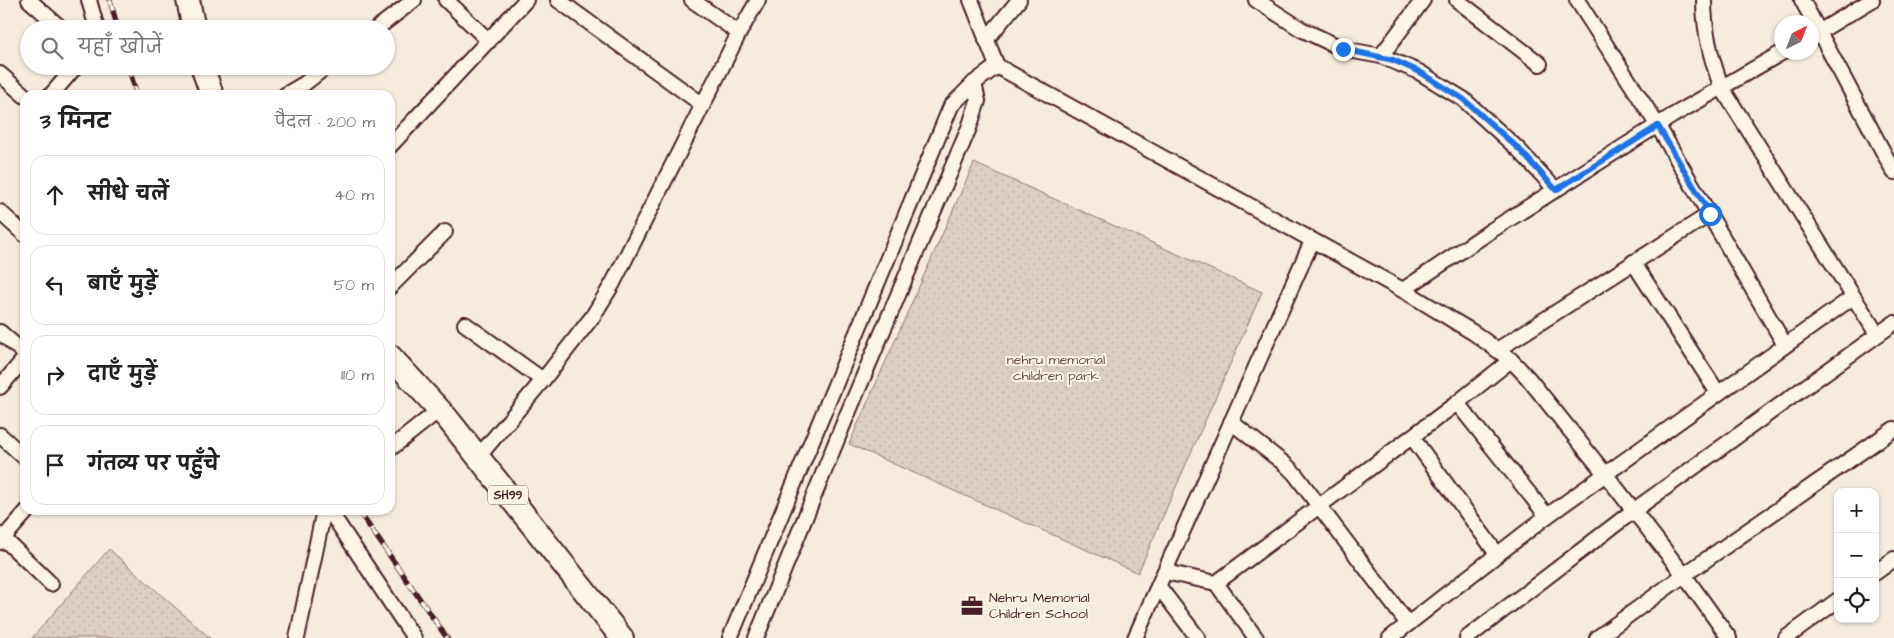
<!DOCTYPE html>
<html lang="hi">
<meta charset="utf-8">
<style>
body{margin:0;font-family:"Architects Daughter","Playpen Sans Deva",sans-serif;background:#f2f2f2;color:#202124}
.controls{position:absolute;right:15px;bottom:15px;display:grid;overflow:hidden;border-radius:10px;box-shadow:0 1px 4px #0004}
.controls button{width:45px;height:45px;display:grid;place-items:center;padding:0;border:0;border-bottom:1px solid #e0e0e0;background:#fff;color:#202124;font:25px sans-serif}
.compass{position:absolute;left:1774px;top:15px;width:45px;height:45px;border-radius:50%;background:#fff;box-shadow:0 1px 4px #0004;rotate:42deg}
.stop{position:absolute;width:15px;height:15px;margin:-11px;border:4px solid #1a73e8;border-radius:50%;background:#fff}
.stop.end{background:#1a73e8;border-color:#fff;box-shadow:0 1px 5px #0008}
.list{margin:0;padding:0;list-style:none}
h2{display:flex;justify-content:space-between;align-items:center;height:65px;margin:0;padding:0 20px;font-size:21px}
h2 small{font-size:16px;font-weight:400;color:#757577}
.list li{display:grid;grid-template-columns:32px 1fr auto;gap:15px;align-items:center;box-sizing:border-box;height:80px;margin:0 10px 10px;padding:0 10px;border:1px solid #e0e0e0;border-radius:15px}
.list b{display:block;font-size:19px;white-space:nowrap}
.list em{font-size:16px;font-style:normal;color:#757577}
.icon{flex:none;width:28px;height:28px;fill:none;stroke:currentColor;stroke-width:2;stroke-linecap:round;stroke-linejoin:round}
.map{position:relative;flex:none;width:1894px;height:638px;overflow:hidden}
.search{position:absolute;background:#fff;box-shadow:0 1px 4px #0004;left:20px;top:20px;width:375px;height:55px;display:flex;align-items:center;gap:12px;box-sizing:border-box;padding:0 18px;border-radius:28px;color:#757577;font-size:19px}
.panel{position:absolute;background:#fff;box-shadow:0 1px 4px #0004;left:20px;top:90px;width:375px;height:425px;border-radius:15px}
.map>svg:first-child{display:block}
.park{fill:url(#park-dots);stroke:#927678}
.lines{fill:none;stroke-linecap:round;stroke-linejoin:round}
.street-casing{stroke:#4a1f2b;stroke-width:18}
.primary-casing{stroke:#4a1f2b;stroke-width:26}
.street{stroke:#fcf5e5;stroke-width:14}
.primary{stroke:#fcf5e5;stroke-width:22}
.rail-casing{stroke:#4a1f2b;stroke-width:5.5}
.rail{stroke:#fcf5e5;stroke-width:4;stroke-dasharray:11;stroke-linecap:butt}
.route{stroke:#1a73e8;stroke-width:6}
.labels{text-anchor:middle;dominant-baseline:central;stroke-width:4;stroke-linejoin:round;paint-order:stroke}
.shield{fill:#fcf5e5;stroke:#7f5f63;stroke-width:1}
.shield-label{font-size:12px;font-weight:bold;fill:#4a1f2b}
.park-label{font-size:14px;fill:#6e4b51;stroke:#fcf5e5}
.poi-label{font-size:14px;fill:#4a1f2b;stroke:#fcf5e5;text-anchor:start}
</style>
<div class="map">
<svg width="1894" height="638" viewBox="0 0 1894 638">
<defs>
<pattern id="park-dots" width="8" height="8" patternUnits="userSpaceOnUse" patternTransform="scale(1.25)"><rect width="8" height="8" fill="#dbcec4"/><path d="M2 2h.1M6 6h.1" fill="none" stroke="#bdb0a9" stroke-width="1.8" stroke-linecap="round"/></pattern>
</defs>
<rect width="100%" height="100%" fill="#f5ecde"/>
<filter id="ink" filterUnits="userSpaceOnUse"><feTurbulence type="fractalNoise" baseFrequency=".02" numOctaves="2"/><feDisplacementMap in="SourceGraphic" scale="10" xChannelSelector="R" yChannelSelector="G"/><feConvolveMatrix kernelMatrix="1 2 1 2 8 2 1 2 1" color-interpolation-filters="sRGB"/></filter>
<g filter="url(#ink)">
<g class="park">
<path d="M974,163L1262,292L1138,573L849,444Z"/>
<path d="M109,549L210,638H32Z"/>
</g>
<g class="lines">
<g class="street-casing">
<g id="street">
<path d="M29,0L62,29"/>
<path d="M89,0L97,29"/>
<path d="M446,0L489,41"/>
<path d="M558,0L703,105"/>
<path d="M692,0L739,33"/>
<path d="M971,0L997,66L1408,293L1474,333L1511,360L1528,378L1606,475L1684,575L1729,638"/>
<path d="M1256,0L1301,29L1343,49L1381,56L1419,72L1463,99L1519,150L1556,190"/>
<path d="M1457,0L1540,64"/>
<path d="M1577,0L1658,126L1785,345"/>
<path d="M1704,0C1704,30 1711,60 1722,88L1877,334"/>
<path d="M1802,0L1894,172"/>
<path d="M376,29L414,0"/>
<path d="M1812,36L1872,0"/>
<path d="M986,40L1019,0"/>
<path d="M1381,56L1423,0"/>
<path d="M0,74L25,96"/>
<path d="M51,95L76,66"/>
<path d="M285,95L304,84L327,66"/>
<path d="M390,146L526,0"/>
<path d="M0,212L25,235"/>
<path d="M1633,262L1718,393"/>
<path d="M390,287L445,232"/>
<path d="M1403,290L1492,230L1672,116L1783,52"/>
<path d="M465,324L543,380"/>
<path d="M0,332L25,354"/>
<path d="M1497,350L1710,214"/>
<path d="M0,387L25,358"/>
<path d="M1457,403L1547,516"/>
<path d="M1231,422L1286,465L1295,474L1408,624"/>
<path d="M0,435L25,458"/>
<path d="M1412,437L1497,554"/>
<path d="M390,449L439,410"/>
<path d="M478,457L543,380L593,316L613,283L739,33L758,0"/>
<path d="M329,510L414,638"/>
<path d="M0,535L51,584"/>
<path d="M0,542L28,510"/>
<path d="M1165,572L1216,583L1457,403L1511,360"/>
<path d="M1875,573L1894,559"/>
<path d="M1216,583L1256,638"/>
<path d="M1159,587L1198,638"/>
<path d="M297,638L324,510"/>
<path d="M730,638L951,106L974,83L997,66"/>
<path d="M756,638L845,420L969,128L978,101L974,83"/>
<path d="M1135,638L1312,241"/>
<path d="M1390,638L1547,516L1853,297"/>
<path d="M1467,638L1633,511L1894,323"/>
<path d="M1597,638L1684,575L1894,429"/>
<path d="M1786,638L1838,600"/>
</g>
</g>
<g class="primary-casing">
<g id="primary">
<path d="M188,0L194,29"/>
<path d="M202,66L212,95"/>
<path d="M390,356L447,418L622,638"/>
</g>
</g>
<use href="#street" class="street"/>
<use href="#primary" class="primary"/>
<g class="rail-casing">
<g id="rail">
<path d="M110,0L118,29"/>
<path d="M128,66L137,95"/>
<path d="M358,510L447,638"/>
</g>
</g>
<use href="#rail" class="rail"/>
</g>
</g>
<g class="lines" filter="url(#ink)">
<path class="route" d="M1343,49L1393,60L1420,72L1463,99L1520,150L1556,190L1658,126L1710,214"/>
</g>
<defs>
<g id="office-bare" transform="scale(1.725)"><path d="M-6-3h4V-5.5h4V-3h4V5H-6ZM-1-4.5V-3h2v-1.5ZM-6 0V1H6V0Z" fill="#4a1f2b" stroke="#fcf5e5" stroke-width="2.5" paint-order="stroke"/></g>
</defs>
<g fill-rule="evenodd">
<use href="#office-bare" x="972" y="606"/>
</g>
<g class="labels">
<rect class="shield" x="488" y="485.5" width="40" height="19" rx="4"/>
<g class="shield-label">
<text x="508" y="495">SH99</text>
</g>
<g class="park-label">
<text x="1056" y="360">nehru memorial<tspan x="1056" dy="16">children park</tspan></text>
</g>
<g class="poi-label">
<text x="989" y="598">Nehru Memorial<tspan x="989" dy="16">Children School</tspan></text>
</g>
</g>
</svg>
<div class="controls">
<button>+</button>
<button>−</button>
<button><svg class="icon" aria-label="locate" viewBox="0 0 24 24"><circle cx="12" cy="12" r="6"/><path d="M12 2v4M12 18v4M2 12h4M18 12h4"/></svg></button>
</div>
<svg class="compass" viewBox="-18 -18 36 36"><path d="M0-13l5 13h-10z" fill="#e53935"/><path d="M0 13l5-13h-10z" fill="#757577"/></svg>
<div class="stop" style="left:1710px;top:214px"></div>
<div class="stop end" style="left:1343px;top:49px"></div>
<div class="search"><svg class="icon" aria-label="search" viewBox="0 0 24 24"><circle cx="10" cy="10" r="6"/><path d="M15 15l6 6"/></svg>यहाँ खोजें</div>
<section class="panel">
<h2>3 मिनट<small>पैदल · 200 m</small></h2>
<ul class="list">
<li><svg class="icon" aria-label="ahead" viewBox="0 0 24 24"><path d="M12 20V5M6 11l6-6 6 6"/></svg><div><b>सीधे चलें</b></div><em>40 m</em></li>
<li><svg class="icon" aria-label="left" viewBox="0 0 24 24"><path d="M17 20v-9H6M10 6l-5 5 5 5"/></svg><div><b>बाएँ मुड़ें</b></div><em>50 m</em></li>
<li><svg class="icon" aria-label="right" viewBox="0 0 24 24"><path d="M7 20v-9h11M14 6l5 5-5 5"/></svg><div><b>दाएँ मुड़ें</b></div><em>110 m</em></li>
<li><svg class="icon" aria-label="arrive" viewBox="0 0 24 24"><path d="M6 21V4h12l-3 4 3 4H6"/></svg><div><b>गंतव्य पर पहुँचे</b></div></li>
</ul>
</section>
</div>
